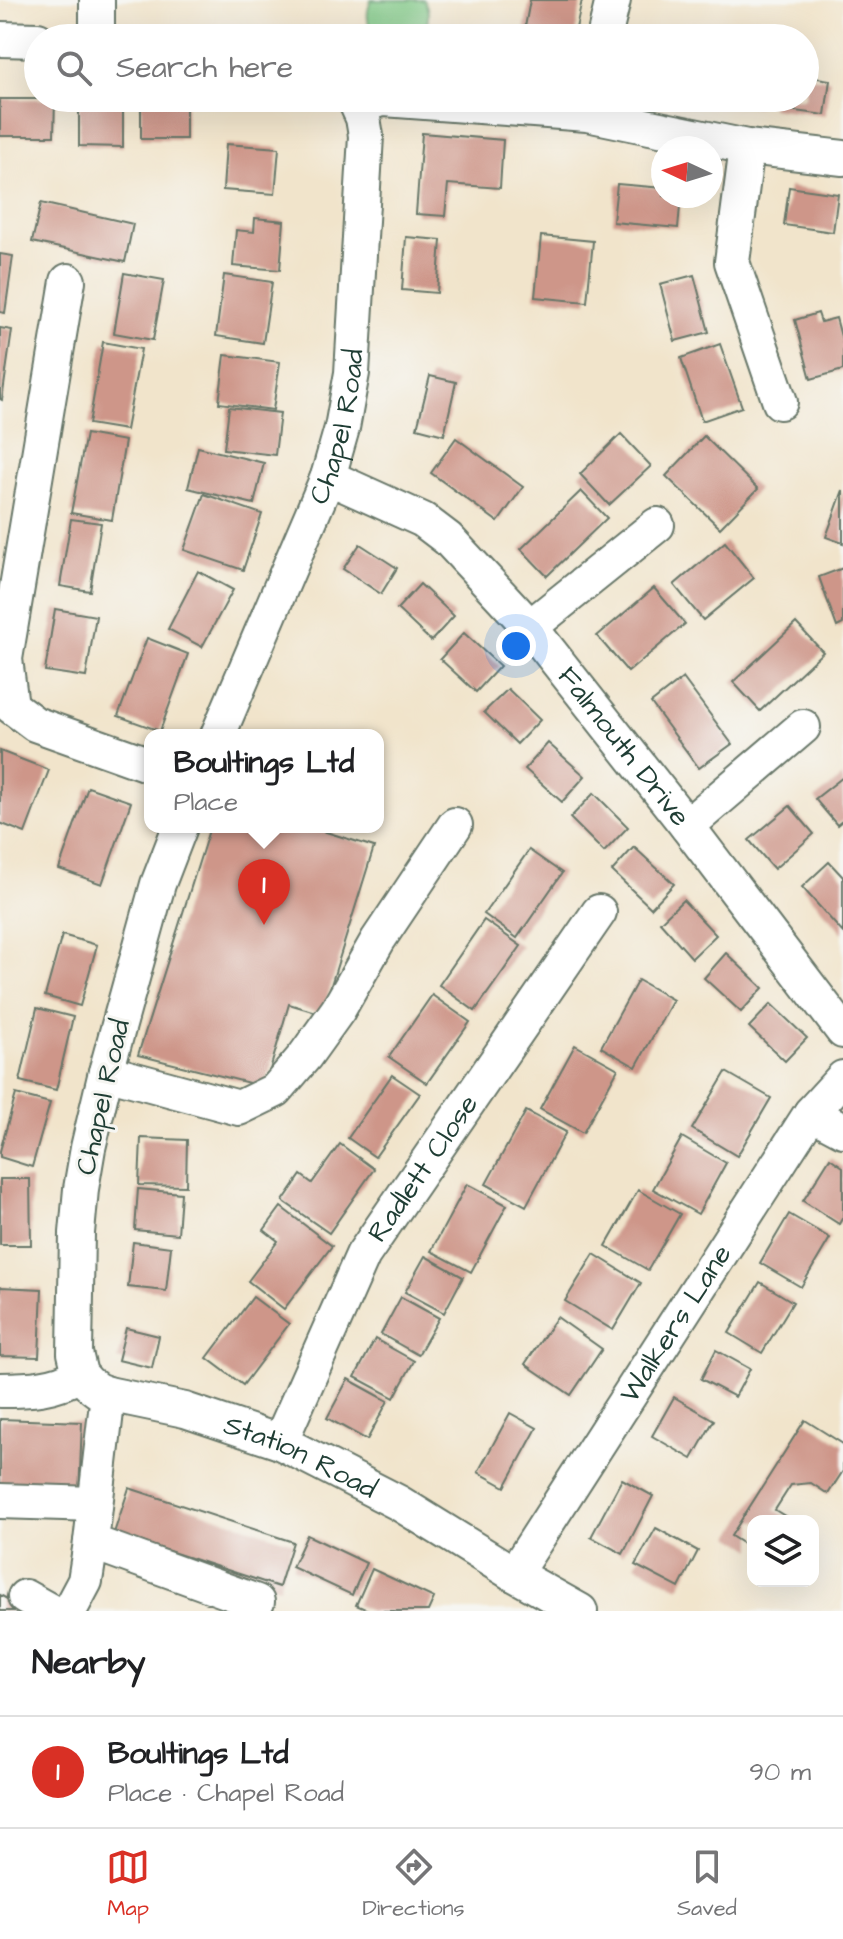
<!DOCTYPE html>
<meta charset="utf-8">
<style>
body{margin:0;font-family:"Architects Daughter",sans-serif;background:#f6f6f6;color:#202124}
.controls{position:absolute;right:24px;bottom:24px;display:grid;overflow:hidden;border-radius:16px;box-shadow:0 8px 32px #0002}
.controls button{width:72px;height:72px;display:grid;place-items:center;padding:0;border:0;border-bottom:2px solid #e0e0e0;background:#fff;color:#202124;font:40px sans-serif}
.compass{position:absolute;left:651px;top:136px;width:72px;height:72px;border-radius:50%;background:#fff;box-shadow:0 8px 32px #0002;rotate:274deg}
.you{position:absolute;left:516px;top:646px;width:28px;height:28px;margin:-20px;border:6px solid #fff;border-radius:50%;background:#1a73e8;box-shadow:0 0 0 12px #1a73e833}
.badge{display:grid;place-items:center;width:52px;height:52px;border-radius:50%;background:#d93025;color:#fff;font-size:26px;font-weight:700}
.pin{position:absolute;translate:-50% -66px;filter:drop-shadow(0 2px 4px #0008)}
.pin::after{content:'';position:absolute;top:42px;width:28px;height:24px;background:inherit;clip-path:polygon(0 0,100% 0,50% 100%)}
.popup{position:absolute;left:144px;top:729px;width:240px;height:104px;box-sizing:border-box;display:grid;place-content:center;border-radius:16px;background:#fff;filter:drop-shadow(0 2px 6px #0005);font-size:26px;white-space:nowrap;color:#757577}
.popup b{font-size:30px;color:#202124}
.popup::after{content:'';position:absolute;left:50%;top:100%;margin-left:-16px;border:16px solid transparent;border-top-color:#fff}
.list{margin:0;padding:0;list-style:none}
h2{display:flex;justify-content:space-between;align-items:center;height:104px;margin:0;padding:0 32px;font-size:34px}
h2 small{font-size:26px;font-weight:400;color:#757577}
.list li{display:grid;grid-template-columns:52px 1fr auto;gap:24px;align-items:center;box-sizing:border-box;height:112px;padding:0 32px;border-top:2px solid #e0e0e0}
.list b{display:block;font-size:30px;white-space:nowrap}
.list p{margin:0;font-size:26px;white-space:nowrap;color:#757577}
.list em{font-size:26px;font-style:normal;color:#757577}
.icon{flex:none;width:44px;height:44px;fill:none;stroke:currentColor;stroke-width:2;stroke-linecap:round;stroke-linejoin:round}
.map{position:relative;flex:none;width:843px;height:1611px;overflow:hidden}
.search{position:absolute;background:#fff;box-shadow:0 8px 32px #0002;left:24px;right:24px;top:24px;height:88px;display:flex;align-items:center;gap:20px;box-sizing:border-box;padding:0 28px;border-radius:44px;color:#757577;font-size:30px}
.sheet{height:216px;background:#fff}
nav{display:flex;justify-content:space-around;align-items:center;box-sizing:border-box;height:112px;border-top:2px solid #e0e0e0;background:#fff;font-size:22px;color:#757577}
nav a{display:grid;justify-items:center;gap:4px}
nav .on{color:#d93025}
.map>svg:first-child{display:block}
.green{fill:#7dc683;stroke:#4e825c;stroke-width:2}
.building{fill:#ce9689}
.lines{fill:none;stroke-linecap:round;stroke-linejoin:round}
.minor-casing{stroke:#687769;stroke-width:38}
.minor{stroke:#fff;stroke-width:34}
.labels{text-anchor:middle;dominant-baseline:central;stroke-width:6;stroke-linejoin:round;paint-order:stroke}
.street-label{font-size:28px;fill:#1f3d34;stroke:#f6f6f2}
</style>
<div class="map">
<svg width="843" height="1611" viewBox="0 0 843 1611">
<rect width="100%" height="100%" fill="#f6f6f2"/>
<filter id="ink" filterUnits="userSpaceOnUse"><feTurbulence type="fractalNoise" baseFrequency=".0125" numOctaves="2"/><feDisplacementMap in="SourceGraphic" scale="16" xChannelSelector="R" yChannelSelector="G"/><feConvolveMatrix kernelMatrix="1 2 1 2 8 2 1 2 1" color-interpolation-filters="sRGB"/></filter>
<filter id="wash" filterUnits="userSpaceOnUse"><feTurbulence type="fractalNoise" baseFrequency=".006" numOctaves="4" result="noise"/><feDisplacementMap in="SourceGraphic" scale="32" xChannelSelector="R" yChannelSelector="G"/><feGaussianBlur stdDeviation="1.8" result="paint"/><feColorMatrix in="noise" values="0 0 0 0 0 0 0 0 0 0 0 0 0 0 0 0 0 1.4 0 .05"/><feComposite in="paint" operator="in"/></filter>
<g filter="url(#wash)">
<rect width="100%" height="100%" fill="#f1e4cb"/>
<path class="green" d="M371,0H424C431,13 429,28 418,38H377C367,26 365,15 371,0Z"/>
<g id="blocks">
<g class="building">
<path d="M530,0H582L574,38H523Z"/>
<path d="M805,76L830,80L825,115L771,108L773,98H805Z"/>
<path d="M79,98H123V147L79,146Z"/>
<rect x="141" y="98" width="45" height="41"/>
<path d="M701,98H759L758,107L701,101Z"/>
<path d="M0,99H55L54,136H0Z"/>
<path d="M422,133L503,140L500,188L448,184L445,216L416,214Z"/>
<path d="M226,144L279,148L275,194L223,190Z"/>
<path d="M617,184L663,188V196H681L678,228L613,222Z"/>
<path d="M789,187L838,194L833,232L784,225Z"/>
<path d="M41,203L133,224L125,262L32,242Z"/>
<path d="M255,218L284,221L280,270L233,266L236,230L254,232Z"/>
<path d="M541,236L593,241L587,302L535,297Z"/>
<path d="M406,237L441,240L437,293L402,290Z"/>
<path d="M0,254L13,256L5,313L0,312Z"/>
<path d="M124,273L164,280L153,340L114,333Z"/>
<path d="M224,275L272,282L263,343L216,336Z"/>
<path d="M694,275L709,332L675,341L660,284Z"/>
<path d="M818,313L821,322L836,318L843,344V370L811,379L795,320Z"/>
<path d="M0,328L12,330L2,400L0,399Z"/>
<path d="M103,342L141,349L126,430L89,424Z"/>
<path d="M720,344L742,407L702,421L681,358Z"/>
<path d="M225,355L280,362L273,410L219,403Z"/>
<path d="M430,376L456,382L444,435L417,428Z"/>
<path d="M229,407L280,413L275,455L224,449Z"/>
<path d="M86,434L125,441L112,520L71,513Z"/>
<path d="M621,434L651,466L609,505L580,474Z"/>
<path d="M704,436L758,489L720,528L666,476Z"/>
<path d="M456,438L523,487L498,522L431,473Z"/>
<path d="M198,447L264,463L254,504L188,488Z"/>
<path d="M843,490V543L826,537Z"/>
<path d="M581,491L607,518L547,576L521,549Z"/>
<path d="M204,494L262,514L243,570L184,550Z"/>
<path d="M71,519L101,523L90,591L60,586Z"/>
<path d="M725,542L754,578L703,620L674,585Z"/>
<path d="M360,544L397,568L381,594L343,569Z"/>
<path d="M843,568V624L837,627L819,577Z"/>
<path d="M198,571L233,590L202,647L168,629Z"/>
<path d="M420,584L454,616L431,641L397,609Z"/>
<path d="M654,588L685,624L628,672L597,636Z"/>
<path d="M55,609L96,616L86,677L45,671Z"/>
<path d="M796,623L823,652L760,711L733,682Z"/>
<path d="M464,633L500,666L476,692L440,659Z"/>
<path d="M147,638L188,654L160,731L118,716Z"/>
<path d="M683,678L732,744L699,768L651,703Z"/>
<path d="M508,689L540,720L517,744L484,712Z"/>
<path d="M548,743L585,776L562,802L525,769Z"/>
<path d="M0,751L49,770L25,833L0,823Z"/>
<path d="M843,777V820L837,825L815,799Z"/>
<path d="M88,787L131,802L102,884L59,869Z"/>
<path d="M594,793L628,827L604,852L570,818Z"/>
<path d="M790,806L814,834L774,869L749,840Z"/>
<path d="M210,827H310L374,847L322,1014L289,1004L265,1087L138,1055Z"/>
<path d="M634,847L674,884L651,908L612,871Z"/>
<path d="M529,850L562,873L517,938L484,914Z"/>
<path d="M829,862L843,877V933L802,887Z"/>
<path d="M683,900L716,935L692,958L660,922Z"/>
<path d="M484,920L521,946L475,1011L439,985Z"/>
<path d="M62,935L97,945L80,1006L45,996Z"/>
<path d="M726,953L763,988L741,1012L704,978Z"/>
<path d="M638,980L673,1000L636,1067L601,1047Z"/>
<path d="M432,995L470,1022L427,1083L389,1057Z"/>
<path d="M771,1004L807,1038L785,1061L749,1027Z"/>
<path d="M37,1008L73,1017L56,1090L20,1081Z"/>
<path d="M575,1045L618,1069L583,1133L540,1109Z"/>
<path d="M726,1072L771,1098L737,1156L692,1129Z"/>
<path d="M392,1075L420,1094L375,1157L348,1138Z"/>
<path d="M16,1094L50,1103L32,1167L0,1157V1151Z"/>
<path d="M526,1111L566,1132L526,1206L486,1184Z"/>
<path d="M682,1137L726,1163L698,1214L653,1189Z"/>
<path d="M141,1138L187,1140L186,1186L139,1185Z"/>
<path d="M340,1144L374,1169L329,1233L283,1201L301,1175L312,1183Z"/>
<path d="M830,1158L843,1167V1217L839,1224L803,1201Z"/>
<path d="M0,1179H30L31,1245H0Z"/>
<path d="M467,1184L507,1205L471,1272L431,1251Z"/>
<path d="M138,1189L181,1193L178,1234L135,1230Z"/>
<path d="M638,1190L680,1214L648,1270L606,1246Z"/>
<path d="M281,1207L332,1246L284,1309L248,1281L278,1241L264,1230Z"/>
<path d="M789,1214L830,1238L801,1287L760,1263Z"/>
<path d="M133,1242L171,1247L166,1291L128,1287Z"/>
<path d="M594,1254L641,1283L613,1330L565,1301Z"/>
<path d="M425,1256L463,1277L444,1313L405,1292Z"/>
<path d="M760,1282L793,1302L762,1353L729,1333Z"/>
<path d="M0,1287L42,1289L39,1357L0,1356Z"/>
<path d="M253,1297L289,1324L243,1385L207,1358Z"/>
<path d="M401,1297L439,1318L418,1355L381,1334Z"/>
<path d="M557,1317L602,1349L571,1395L525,1364Z"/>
<path d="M126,1328L159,1336L152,1368L118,1360Z"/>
<path d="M375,1339L414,1361L394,1398L355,1377Z"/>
<path d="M716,1350L750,1369L735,1397L701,1379Z"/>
<path d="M348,1379L388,1401L367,1440L327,1418Z"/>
<path d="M674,1397L714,1420L692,1459L652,1436Z"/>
<path d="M510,1413L537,1428L505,1487L478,1472Z"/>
<path d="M0,1419L82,1422L79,1495L0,1492Z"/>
<path d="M805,1420L843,1444V1471L828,1494L811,1483L791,1485L775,1510L793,1521H753V1550L731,1536Z"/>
<path d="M622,1479L653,1496L623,1554L591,1537Z"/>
<path d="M129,1488L293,1542L279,1587L114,1533Z"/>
<path d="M656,1528L698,1551L679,1588L635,1565Z"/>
<path d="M307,1535L366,1563L352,1595L292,1567Z"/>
<path d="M372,1569L434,1598L428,1611H370L356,1605Z"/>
<path d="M0,1595L29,1611H0Z"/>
</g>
</g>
</g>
<g filter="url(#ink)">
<use href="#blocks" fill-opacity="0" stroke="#687769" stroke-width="2"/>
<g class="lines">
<g class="minor-casing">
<g id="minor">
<path d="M97,0V38"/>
<path d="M604,38L613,0"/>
<path d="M0,39L38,40"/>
<path d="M358,104L384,99L587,114L747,147L843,158"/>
<path d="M747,147L732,262L780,402"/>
<path d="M68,281L5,659L11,706L35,724L150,765"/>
<path id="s1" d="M328,477L423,520L448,539L530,627L687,826L843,1031"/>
<path d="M530,627L657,525"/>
<path id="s2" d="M218,735L328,477L342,428L352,373L366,136L363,118L354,98"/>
<path d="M687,826L803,727"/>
<path id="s3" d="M180,827L158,884L106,1072L88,1148L81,1189L77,1233L75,1353L80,1374L88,1383L97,1390L108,1394L185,1410L280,1442L399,1503L514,1574L580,1611"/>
<path d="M106,1072L239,1108L276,1090L305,1056L338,1010L378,940L455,825"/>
<path d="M811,1113L843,1130"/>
<path d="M0,1390C29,1390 55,1389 80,1374"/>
<path d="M108,1394L91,1542L257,1602"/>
<path id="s4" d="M280,1442L363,1255L599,912"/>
<path d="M0,1501L95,1504"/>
<path id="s5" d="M514,1574L811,1113L843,1078"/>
<path d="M25,1597L50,1611"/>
<path d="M69,1611L85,1581L91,1542"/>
</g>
</g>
<use href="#minor" class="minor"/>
</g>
</g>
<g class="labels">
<g class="street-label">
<text stroke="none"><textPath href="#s2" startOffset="332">Chapel Road</textPath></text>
<text stroke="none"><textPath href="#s1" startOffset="408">Falmouth Drive</textPath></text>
<text transform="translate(103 1097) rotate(-77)">Chapel Road</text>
<text stroke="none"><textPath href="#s4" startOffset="310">Radlett Close</textPath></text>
<text stroke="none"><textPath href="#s5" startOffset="298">Walkers Lane</textPath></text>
<text stroke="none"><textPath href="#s3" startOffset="800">Station Road</textPath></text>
</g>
</g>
</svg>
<div class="controls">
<button><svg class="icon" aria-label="layers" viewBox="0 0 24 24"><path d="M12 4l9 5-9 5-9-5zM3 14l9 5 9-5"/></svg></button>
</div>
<svg class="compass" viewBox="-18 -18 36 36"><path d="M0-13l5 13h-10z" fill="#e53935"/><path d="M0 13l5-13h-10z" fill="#757577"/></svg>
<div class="you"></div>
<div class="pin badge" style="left:264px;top:925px">1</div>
<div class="popup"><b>Boultings Ltd</b>Place</div>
<div class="search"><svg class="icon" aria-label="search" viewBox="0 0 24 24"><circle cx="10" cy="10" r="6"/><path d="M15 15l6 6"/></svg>Search here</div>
</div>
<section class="sheet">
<h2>Nearby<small></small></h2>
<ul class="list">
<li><span class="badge">1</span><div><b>Boultings Ltd</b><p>Place · Chapel Road</p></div><em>90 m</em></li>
</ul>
</section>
<nav>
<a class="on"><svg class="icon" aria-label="map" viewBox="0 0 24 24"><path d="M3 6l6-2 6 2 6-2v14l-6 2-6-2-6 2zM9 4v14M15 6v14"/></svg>Map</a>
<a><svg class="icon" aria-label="directions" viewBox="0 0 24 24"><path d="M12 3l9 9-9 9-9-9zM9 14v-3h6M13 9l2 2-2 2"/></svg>Directions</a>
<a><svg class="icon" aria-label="saved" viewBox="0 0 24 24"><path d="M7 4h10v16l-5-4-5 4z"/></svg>Saved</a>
</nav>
